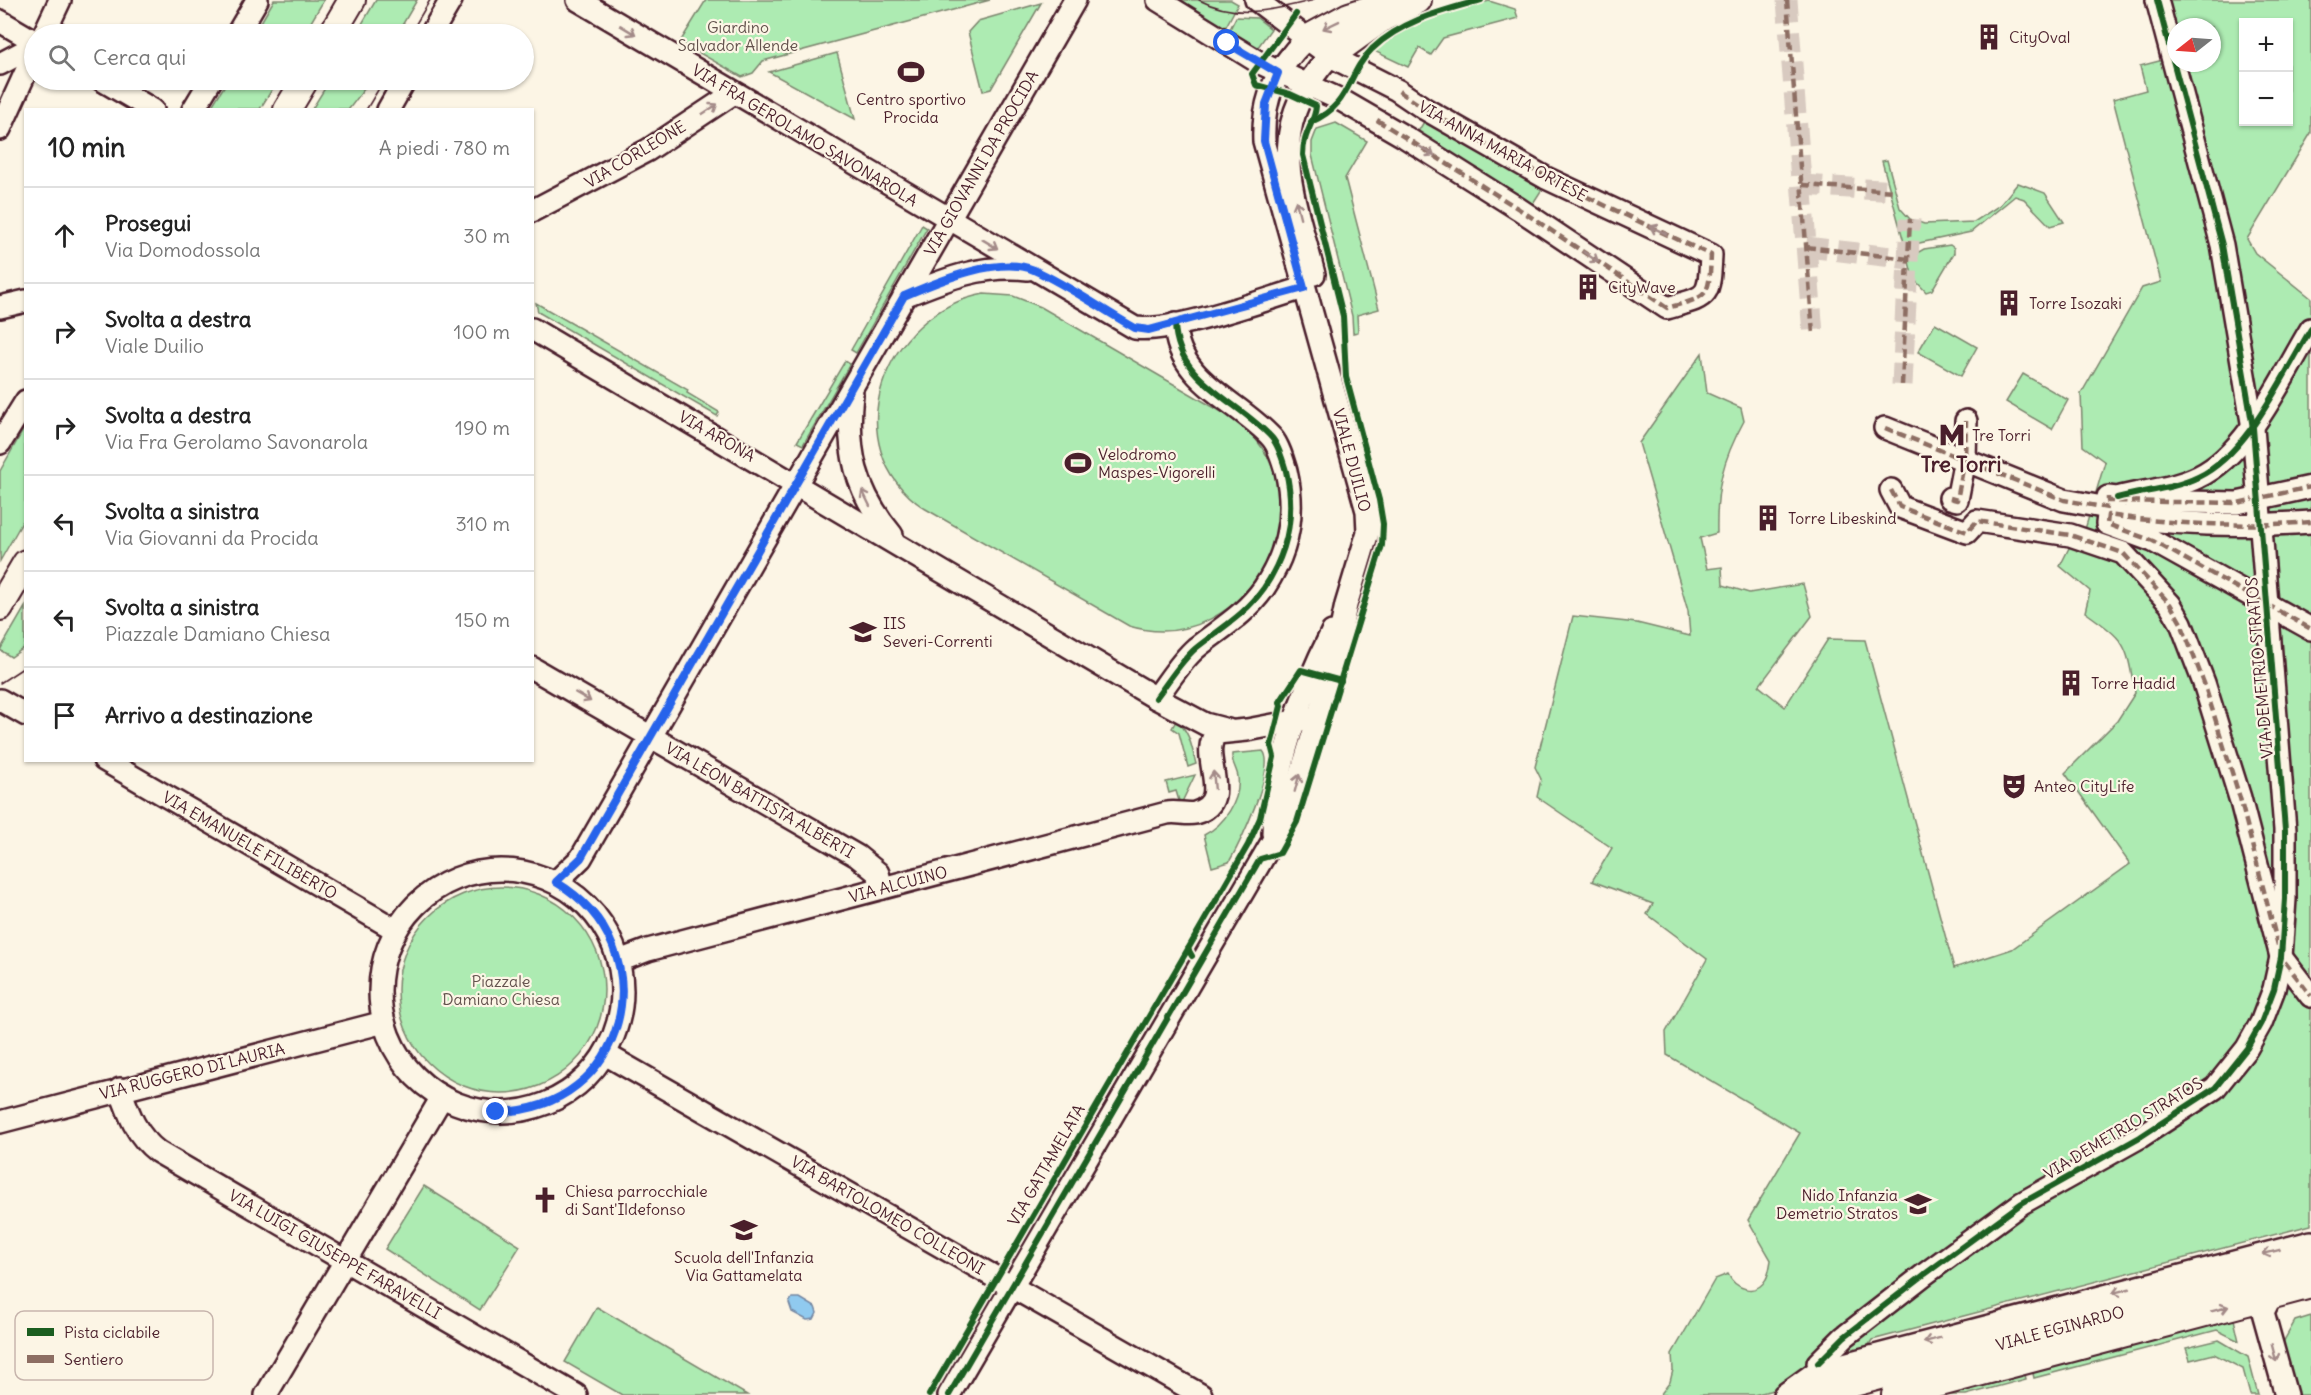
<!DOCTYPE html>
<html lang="it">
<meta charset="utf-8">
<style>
body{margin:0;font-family:Delius,sans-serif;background:#f6f6f6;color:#222}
.controls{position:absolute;right:18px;top:18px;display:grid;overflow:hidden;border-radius:0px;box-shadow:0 2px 4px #0004}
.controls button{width:54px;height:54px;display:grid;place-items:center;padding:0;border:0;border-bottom:2px solid #e0e0e0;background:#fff;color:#222;font:30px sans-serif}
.compass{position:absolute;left:2167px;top:18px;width:54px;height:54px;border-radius:50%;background:#fff;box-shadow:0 2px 4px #0004;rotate:253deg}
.stop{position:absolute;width:18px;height:18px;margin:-14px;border:4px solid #2563eb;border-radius:50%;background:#fff}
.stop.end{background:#2563eb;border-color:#fff;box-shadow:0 2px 6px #0008}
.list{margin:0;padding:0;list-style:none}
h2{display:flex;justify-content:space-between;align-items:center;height:78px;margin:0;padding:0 24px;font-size:26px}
h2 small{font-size:20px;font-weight:400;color:#767676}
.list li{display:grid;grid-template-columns:39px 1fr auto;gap:18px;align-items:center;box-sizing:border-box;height:96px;padding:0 24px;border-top:2px solid #e0e0e0}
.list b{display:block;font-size:22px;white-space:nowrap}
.list p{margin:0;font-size:20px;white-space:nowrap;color:#767676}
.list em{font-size:20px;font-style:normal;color:#767676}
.icon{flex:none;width:33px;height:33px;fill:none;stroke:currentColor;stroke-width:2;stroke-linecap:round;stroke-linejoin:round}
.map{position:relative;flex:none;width:2311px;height:1395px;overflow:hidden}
.search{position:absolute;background:#fff;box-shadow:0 2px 4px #0004;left:24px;top:24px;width:510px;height:66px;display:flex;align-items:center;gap:15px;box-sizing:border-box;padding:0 21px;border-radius:33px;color:#767676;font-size:22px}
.panel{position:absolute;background:#fff;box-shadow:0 2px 4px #0004;left:24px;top:108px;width:510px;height:654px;border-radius:0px}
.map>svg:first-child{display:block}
.green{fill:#adebb2;stroke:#7c856e;stroke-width:1.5;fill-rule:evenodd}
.water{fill:#90caef;stroke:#7486a1;stroke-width:1.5}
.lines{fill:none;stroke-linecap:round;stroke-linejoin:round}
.minor-tunnel{stroke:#d8cac0;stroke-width:21;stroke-dasharray:21 10;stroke-linecap:butt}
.minor-casing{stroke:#4a1f2b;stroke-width:26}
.major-casing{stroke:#4a1f2b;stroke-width:30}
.minor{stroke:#fcf5e5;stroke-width:21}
.major{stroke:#fcf5e5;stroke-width:26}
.tram{stroke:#4a1f2b;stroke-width:1.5}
.quiet{stroke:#8d6e63;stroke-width:4.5;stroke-dasharray:9 4.5;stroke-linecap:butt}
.cycleway-casing{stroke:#fcf5e5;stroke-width:10}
.cycleway{stroke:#1b5e20;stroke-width:6}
.oneway{stroke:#a38a88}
.route{stroke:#2563eb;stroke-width:8}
.labels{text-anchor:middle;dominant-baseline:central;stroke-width:4.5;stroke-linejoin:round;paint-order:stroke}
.park-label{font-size:16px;fill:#63524d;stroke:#fcf5e5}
.poi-label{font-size:16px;fill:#4a1f2b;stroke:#fcf5e5;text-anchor:start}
.street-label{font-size:16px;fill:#4a1f2b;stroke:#fcf5e5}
.district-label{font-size:22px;font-weight:bold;fill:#4a1f2b;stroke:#fcf5e5}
.key{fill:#fcf5e5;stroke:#c7b5ad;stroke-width:1.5}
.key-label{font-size:16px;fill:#4a1f2b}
</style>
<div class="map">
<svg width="2311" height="1395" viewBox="0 0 2311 1395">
<rect width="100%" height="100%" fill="#fcf5e5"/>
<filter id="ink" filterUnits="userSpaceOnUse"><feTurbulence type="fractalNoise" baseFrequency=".0167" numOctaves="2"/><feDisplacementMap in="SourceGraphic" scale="12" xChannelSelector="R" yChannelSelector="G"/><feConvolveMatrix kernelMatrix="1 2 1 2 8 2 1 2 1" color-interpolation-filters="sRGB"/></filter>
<g filter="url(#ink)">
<g class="green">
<path d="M274,0H324L304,34H254Z"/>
<path d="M376,0H417L397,34H356Z"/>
<path d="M706,0H990L763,61L753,73L742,77L680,42Z"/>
<path d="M1176,0H1231L1238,4L1225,28Z"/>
<path d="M2148,0H2311V133L2247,239L2255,253L2311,298V1225L1872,1340L1867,1348L1809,1364L1773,1390L1754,1395H1660L1670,1382L1673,1370L1672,1354L1715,1279L1728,1274C1735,1289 1756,1297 1766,1279C1769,1274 1770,1266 1771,1260L1748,1220L1800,1133L1667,1055L1666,1032L1707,959L1647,914L1653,904L1592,881L1612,848L1537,797L1541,779L1535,767L1573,616L1637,623L1690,636L1688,611L1639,443L1702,353L1707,393L1741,408L1744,421C1722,461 1716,488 1717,533L1700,538L1707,569L1722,567L1723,585L1749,593L1803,584L1812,616L1759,686L1785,707L1828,639L1865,640L1954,968L2012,949L2130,864L2065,773L2117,721L2135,693C2126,642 2127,642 2085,612L2090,591L2060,566L2071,544L2081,543L2105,462L2083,446L2081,394L2142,288L2161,282L2113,99L2146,90L2140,66L2163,60ZM2244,22H2288V122H2244ZM2176,27H2212V63H2176Z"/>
<path d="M1489,1L1515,9L1518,18L1443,38L1431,55L1419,48L1408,67L1374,51L1420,20Z"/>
<path d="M1041,3L991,89L983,91L968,32L978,21Z"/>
<path d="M1236,17L1257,18L1271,29L1258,47L1229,31Z"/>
<path d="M837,53L855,119L769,72Z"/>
<path d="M228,80H278L260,109H210Z"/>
<path d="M330,80H371L349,109H312Z"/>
<path d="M1428,115L1546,183L1530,208L1413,140Z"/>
<path d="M1336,123L1367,141L1345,178L1379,309L1357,315L1358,332L1353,333L1352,316L1312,155V142L1317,129Z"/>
<path d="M1887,160L1900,208L1910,219L1924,224L1974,222L2000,205L2018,183L2045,193L2064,222L2050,226L2024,199L2015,196L1971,232L1905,246L1882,161Z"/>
<path d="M922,225L927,228L856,353L851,350Z"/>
<path d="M1950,245L1954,248V253L1932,290L1926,292L1913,278L1908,258L1924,249Z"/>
<path d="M984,294L1013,296L1041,307L1232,418C1338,491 1249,662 1129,626L924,508C833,446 884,312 984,294Z"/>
<path d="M536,303L688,390L687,393L719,412L717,416L538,312Z"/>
<path d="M1935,323L1977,347L1961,376L1918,352Z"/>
<path d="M845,361L850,364L803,445L797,442Z"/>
<path d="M2023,374L2068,400L2052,429L2006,402Z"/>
<path d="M25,427V517L0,561V471Z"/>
<path d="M25,607V647L11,657L0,650Z"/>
<path d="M1176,721C1190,730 1192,749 1196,764L1188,767L1179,733L1172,728Z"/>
<path d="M1263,751C1277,767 1239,845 1229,862L1212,867L1204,835C1224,825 1241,800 1238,777C1237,769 1231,762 1232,754Z"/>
<path d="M1195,775L1181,804H1180L1176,791L1169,793L1166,782Z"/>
<circle cx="501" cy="990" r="103"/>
<path d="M424,1186L520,1246L480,1310L385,1249Z"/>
<path d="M597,1307L747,1395H622L565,1362Z"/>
<path d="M2233,1315L2239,1341L2217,1330L2034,1378L2032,1369Z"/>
<path d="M2311,1316V1395H2294L2281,1346L2295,1321Z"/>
<path d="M2219,1340L2248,1357L2258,1395H2250L2243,1369L2214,1354L2190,1360L2186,1348Z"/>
<path d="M2024,1370L2026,1379L1966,1395H1931Z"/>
</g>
<path class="water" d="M792,1298H800L815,1307L817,1313L814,1319L807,1320L792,1312L789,1303Z"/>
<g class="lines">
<g class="minor-tunnel">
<path d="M1787,0L1813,334"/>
<path d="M1802,185L1895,191"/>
<path d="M1806,247L1909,259"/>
<path d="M1902,385L1910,219"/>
</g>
<g class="minor-casing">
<g id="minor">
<path d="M578,0L1135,328C1173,333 1263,300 1304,288"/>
<path d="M1158,0L1260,63L1341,100L1405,137L1519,209L1667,308C1709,296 1709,299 1711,255L1546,178L1425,109L1397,90L1330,56L1256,0"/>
<path d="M0,21L34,41"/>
<path d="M44,34L60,0"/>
<path d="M237,34L257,0"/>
<path d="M431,34L451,0"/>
<path d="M0,64L34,46"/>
<path d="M102,80L153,110"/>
<path d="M193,110L211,80"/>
<path d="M388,110L405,80"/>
<path d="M0,129L34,54"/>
<path d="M532,211L648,150L734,93"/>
<path d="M1314,274C1293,191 1262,128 1330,56"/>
<path d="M904,296C946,279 982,264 1028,269"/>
<path d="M0,307L26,301"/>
<path d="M532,329L1156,698L1205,724L1228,730"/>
<path d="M852,394C846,450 855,491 892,535"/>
<path d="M1885,428L2064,500L2108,508"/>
<path d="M0,443L26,401"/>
<path d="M1891,490L1900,507L1967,532L1977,521L2070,535L2123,553L2170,604L2181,623L2204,683L2240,798L2281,957L2311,996"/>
<path d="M2108,497L2117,498C2142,491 2174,489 2198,477C2249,453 2282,376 2311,329"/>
<path d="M1950,498L1957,500L1965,459L1966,421"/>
<path d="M2134,501L2237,503L2311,487"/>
<path d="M2311,522C2243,527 2176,525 2108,515L2107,524L2153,541L2311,629"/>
<path d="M532,668L857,856L878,873L882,888"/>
<path d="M1156,698C1169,681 1180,662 1196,648C1221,628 1245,615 1264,588C1288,552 1296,513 1286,471C1283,461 1279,446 1272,438C1238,400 1177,382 1175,324"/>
<path d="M0,700L26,715"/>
<path d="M104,760L396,930"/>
<path d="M1273,834C1273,769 1303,689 1332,632"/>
<circle cx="501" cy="991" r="121"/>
<path d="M556,882L581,858L1075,0"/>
<path d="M619,961L648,950L1167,813C1177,811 1186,815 1195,813C1237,801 1196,754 1217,733L1247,730L1316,717"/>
<path d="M605,1054L1201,1395"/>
<path d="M120,1089C129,1115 136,1135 158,1152L576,1395"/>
<path d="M0,1122L384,1022"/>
<path d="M2271,1296L2263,1312L2286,1395"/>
<path d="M1818,1363L1844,1337L1925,1274L2022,1203L2140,1137L2215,1088L2247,1048L2261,1023L2274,989L2281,957L2285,899V830L2253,428L2222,245L2157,0"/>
<path d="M266,1395L442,1097"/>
<path d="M949,1395L1289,813L1332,672L1346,605L1368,532L1367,511L1264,141C1262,100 1276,68 1305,40"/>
<path d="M1784,1395L1816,1372L1825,1369L2311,1242"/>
</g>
</g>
<g class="major-casing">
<g id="major">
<path d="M332,34L352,0"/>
<path d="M1305,40L1349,16L1392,2"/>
<path d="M1330,56L1384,17L1418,0"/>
<path d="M287,110L305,80"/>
<path d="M0,607L26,563"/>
<path d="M1809,1395L2311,1261"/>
<path d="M1895,1395L2311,1285"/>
</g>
</g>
<use href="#minor" class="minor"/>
<use href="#major" class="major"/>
<g class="tram">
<path d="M1199,0C1238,20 1274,10 1314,0"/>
<path d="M410,34L430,0"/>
<path d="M366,110L384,80"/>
<path d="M0,683L26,666"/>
</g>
<g class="quiet">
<path d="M1787,0L1813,334"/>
<path d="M1377,120L1519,209L1667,308C1709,296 1709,299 1711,255C1604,205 1496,157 1397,90"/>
<path d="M1802,185L1895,191"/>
<path d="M1806,247L1909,259"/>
<path d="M1902,385L1910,219"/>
<path d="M1885,428L2064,500L2108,508"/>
<path d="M1891,490L1900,507L1967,532L1977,521L2070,535L2123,553L2170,604L2181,623L2204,683L2240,798L2281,957L2311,996"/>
<path d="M2108,497V501L2237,503L2311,487"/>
<path d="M1950,498L1957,500L1965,459L1966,421"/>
<path d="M2311,522C2243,527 2176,525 2108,515L2107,524L2153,541L2311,629"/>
</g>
<g class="cycleway-casing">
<g id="cycleway">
<path d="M1311,122C1353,103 1345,76 1372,49C1403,20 1442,11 1481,0"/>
<path d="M2117,498C2142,491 2174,489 2198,477C2249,453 2282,376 2311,329"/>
<path d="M1156,698C1169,681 1180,662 1196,648C1221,628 1245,615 1264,588C1288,552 1296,513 1286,471C1283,461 1279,446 1272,438C1238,400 1177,382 1175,324"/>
<path d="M1192,956L1188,949L1248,845L1260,818L1274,757L1271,745L1281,706L1280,702L1301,670L1341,681"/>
<path d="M1818,1363L1844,1337L1925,1274L2022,1203L2140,1137L2215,1088L2247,1048L2261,1023L2274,989L2281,957L2285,899V830L2253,428L2222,245L2157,0"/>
<path d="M929,1395L1188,949"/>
<path d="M949,1395L1260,859L1280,853L1297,822L1382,545L1383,524L1379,500L1346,377L1343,316L1303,155C1303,132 1315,123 1316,106L1290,94L1256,85L1252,74L1296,14"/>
</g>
</g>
<use href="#cycleway" class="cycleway"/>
</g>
<defs><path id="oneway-shaft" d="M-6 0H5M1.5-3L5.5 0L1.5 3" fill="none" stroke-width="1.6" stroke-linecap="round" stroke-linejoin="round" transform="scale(1.5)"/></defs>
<g class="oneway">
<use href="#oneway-shaft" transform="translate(1331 25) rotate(154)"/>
<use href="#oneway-shaft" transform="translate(628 30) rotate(31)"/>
<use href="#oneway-shaft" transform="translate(710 109) rotate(-33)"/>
<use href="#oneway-shaft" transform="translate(1427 151) rotate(32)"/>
<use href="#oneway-shaft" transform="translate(1298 209) rotate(-104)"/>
<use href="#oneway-shaft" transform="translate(1658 230) rotate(-155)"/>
<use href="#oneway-shaft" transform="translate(990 244) rotate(31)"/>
<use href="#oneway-shaft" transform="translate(1591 257) rotate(34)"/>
<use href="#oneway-shaft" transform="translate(866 498) rotate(-116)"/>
<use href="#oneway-shaft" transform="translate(583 697) rotate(30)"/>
<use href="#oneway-shaft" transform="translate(1214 780) rotate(-95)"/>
<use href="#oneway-shaft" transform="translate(1297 783) rotate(-75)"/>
<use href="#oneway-shaft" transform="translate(2271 1252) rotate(166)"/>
<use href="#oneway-shaft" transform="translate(2121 1291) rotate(165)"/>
<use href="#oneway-shaft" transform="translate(2220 1309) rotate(-15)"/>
<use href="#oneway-shaft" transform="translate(1932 1340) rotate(165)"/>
<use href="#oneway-shaft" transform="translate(2274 1353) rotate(75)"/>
</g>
</g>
<g class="lines" filter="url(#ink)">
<path class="route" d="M496,1112C628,1112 669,949 556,882L581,858L904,296C937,282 999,255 1034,270C1066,284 1103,310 1135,328L1149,330L1304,288L1264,141L1266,104L1278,73L1227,43"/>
</g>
<defs>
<g id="building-bare" transform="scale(2.07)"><path d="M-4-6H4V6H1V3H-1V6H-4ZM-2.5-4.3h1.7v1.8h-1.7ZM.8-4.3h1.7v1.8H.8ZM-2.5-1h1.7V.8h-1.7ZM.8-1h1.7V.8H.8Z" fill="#4a1f2b" stroke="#fcf5e5" stroke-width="2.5" paint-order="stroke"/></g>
<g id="stadium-bare" transform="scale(2.07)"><path d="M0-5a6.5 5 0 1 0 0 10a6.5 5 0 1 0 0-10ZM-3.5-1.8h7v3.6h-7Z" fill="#4a1f2b" stroke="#fcf5e5" stroke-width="2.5" paint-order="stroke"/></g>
<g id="metro-bare" transform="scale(2.07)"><path d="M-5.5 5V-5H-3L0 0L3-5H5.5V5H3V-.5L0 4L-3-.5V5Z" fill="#4a1f2b" stroke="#fcf5e5" stroke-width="2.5" paint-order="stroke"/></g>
<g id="school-bare" transform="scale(2.07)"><path d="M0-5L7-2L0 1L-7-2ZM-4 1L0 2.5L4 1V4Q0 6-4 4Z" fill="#4a1f2b" stroke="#fcf5e5" stroke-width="2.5" paint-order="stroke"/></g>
<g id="theatre-bare" transform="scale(2.07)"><path d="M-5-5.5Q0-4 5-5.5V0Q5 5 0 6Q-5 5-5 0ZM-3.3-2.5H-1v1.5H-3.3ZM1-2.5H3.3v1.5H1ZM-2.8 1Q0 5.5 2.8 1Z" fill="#4a1f2b" stroke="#fcf5e5" stroke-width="2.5" paint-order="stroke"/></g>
<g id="church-bare" transform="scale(2.07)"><path d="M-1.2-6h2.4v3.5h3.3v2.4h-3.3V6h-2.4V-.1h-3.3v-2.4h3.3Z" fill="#4a1f2b" stroke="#fcf5e5" stroke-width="2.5" paint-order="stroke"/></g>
</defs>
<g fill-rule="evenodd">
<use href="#building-bare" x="1989" y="37"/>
<use href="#stadium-bare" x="911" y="72"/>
<use href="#building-bare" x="1588" y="287"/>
<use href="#building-bare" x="2009" y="303"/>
<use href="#metro-bare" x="1952" y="435"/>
<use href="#stadium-bare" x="1078" y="463"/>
<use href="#building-bare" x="1768" y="518"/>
<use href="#school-bare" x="863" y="632"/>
<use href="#building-bare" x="2071" y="683"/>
<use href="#theatre-bare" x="2014" y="786"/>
<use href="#church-bare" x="545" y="1200"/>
<use href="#school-bare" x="1918" y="1204"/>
<use href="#school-bare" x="744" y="1230"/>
</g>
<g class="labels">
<g class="park-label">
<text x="738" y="27">Giardino<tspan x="738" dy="18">Salvador Allende</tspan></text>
<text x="501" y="981">Piazzale<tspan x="501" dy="18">Damiano Chiesa</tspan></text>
</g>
<g class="poi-label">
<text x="2009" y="37">CityOval</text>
<text x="911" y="99" text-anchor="middle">Centro sportivo<tspan x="911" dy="18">Procida</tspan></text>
<text x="1608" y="287">CityWave</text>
<text x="2029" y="303">Torre Isozaki</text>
<text x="1972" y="435">Tre Torri</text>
<text x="1098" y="454">Velodromo<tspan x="1098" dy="18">Maspes-Vigorelli</tspan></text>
<text x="1788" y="518">Torre Libeskind</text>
<text x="883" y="623">IIS<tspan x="883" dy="18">Severi-Correnti</tspan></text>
<text x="2091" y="683">Torre Hadid</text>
<text x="2034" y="786">Anteo CityLife</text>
<text x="565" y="1191">Chiesa parrocchiale<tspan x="565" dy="18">di Sant'Ildefonso</tspan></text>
<text x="1898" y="1195" text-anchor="end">Nido Infanzia<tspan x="1898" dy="18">Demetrio Stratos</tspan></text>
<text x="744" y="1257" text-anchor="middle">Scuola dell'Infanzia<tspan x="744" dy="18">Via Gattamelata</tspan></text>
</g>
<g class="street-label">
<text transform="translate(805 135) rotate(31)">VIA FRA GEROLAMO SAVONAROLA</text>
<text transform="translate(1503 151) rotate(29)">VIA ANNA MARIA ORTESE</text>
<text transform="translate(635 154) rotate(-31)">VIA CORLEONE</text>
<text transform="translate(981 163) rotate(-60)">VIA GIOVANNI DA PROCIDA</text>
<text transform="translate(717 436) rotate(30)">VIA ARONA</text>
<text transform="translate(1352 460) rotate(75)">VIALE DUILIO</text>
<text transform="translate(2259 668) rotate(-95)">VIA DEMETRIO STRATOS</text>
<text transform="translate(760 800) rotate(30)">VIA LEON BATTISTA ALBERTI</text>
<text transform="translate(250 845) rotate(30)">VIA EMANUELE FILIBERTO</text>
<text transform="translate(898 884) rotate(-15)">VIA ALCUINO</text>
<text transform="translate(192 1071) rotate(-14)">VIA RUGGERO DI LAURIA</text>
<text transform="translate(2123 1128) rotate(-31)">VIA DEMETRIO STRATOS</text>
<text transform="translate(1046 1165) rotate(-60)">VIA GATTAMELATA</text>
<text transform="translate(888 1215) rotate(30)">VIA BARTOLOMEO COLLEONI</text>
<text transform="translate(335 1254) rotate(30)">VIA LUIGI GIUSEPPE FARAVELLI</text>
<text transform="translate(2060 1328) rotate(-15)">VIALE EGINARDO</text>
</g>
<g class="district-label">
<text x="1961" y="464">Tre Torri</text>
</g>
</g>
<rect x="15" y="1311" width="198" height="69" rx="9" class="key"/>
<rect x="27" y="1328" width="27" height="8" fill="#1b5e20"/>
<rect x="27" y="1355" width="27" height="8" fill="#8d6e63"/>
<g class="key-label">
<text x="64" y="1338">Pista ciclabile</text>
<text x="64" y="1365">Sentiero</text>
</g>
</svg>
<div class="controls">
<button>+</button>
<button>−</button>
</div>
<svg class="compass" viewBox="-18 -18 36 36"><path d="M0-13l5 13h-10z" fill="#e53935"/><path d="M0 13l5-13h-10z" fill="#767676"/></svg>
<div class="stop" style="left:1227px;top:43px"></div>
<div class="stop end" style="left:496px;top:1112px"></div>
<div class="search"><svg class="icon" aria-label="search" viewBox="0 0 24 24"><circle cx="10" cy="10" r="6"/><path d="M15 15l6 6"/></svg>Cerca qui</div>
<section class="panel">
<h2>10 min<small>A piedi · 780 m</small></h2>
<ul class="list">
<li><svg class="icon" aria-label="ahead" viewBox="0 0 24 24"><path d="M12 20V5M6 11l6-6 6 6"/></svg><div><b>Prosegui</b><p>Via Domodossola</p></div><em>30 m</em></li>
<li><svg class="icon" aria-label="right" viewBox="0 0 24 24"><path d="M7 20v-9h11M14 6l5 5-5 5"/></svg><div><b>Svolta a destra</b><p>Viale Duilio</p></div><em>100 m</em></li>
<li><svg class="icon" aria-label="right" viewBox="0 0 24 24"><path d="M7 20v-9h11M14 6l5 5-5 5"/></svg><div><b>Svolta a destra</b><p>Via Fra Gerolamo Savonarola</p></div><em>190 m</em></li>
<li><svg class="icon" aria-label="left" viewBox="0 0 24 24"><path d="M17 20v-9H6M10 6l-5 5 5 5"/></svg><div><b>Svolta a sinistra</b><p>Via Giovanni da Procida</p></div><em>310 m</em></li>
<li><svg class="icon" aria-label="left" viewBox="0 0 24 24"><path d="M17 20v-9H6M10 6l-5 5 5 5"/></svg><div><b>Svolta a sinistra</b><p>Piazzale Damiano Chiesa</p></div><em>150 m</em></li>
<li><svg class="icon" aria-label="arrive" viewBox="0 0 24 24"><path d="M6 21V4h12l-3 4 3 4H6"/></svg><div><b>Arrivo a destinazione</b></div></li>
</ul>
</section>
</div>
